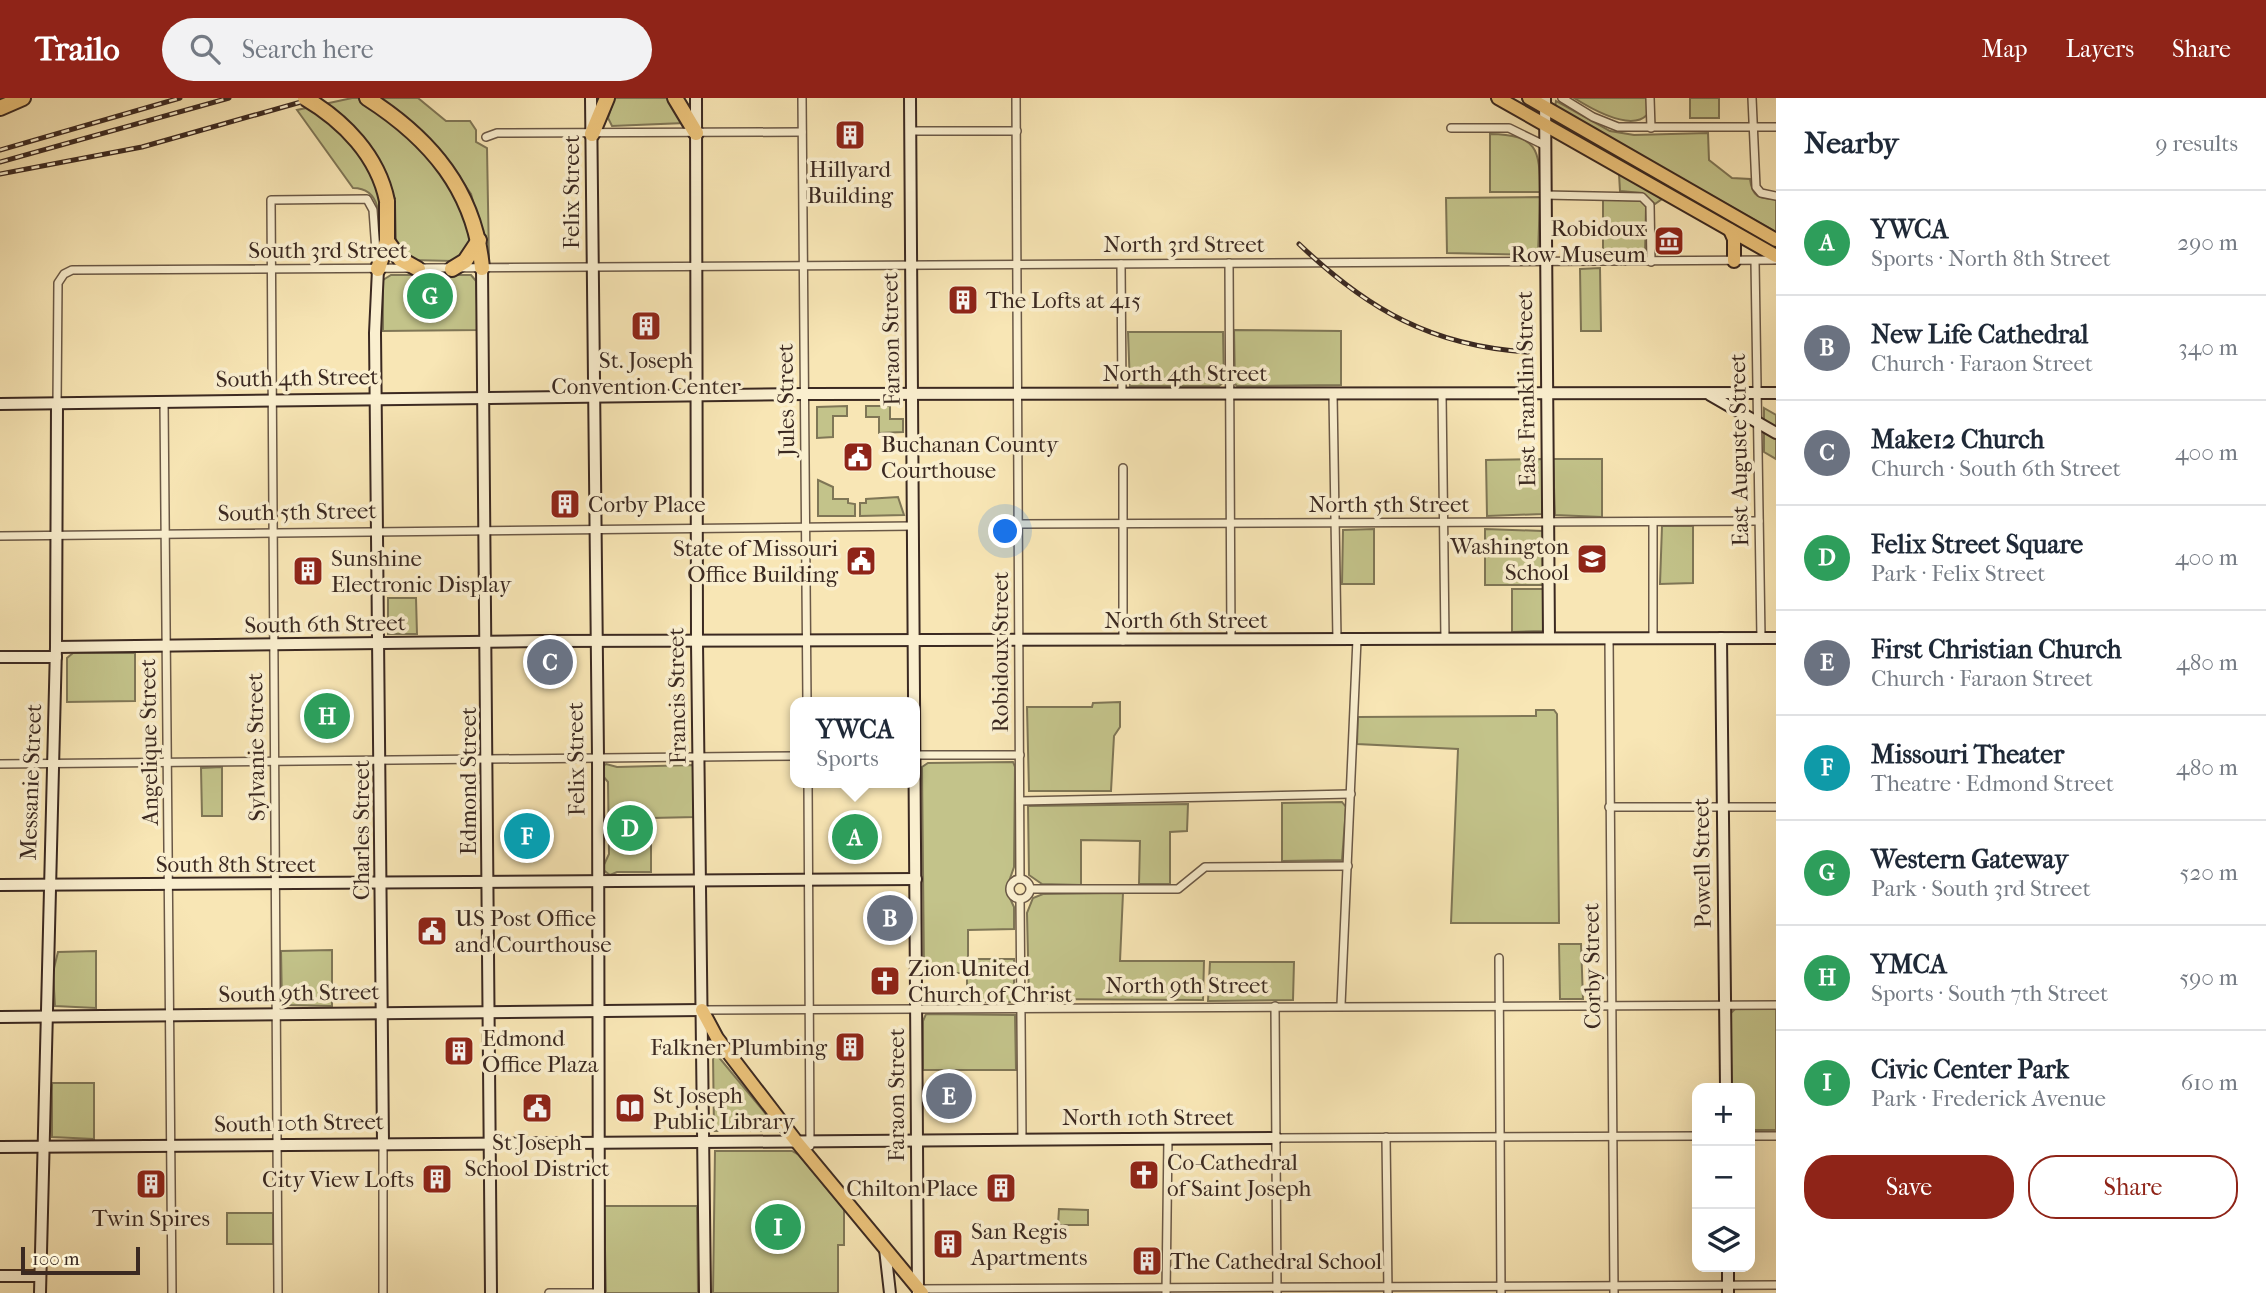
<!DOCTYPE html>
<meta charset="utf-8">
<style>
body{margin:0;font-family:"IM FELL French Canon",serif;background:#f2f2f3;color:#1f2937}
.controls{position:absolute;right:21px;bottom:21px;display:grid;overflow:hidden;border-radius:14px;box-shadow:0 7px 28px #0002}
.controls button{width:63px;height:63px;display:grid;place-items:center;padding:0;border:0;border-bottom:2px solid #e0e1e3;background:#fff;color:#1f2937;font:35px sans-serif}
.scale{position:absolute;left:21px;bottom:18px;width:119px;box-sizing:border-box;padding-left:7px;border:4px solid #3b2921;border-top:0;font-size:19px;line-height:24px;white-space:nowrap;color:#3b2921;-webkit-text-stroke:5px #faefcf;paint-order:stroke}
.you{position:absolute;left:1006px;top:434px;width:24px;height:24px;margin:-18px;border:5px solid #fff;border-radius:50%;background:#1a73e8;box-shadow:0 0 0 10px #1a73e833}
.badge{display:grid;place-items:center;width:46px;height:46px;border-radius:50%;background:#8f2418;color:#fff;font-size:23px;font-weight:700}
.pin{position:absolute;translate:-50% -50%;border:4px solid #fff;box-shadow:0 2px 7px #0006}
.popup{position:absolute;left:790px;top:599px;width:130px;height:91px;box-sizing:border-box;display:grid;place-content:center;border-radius:14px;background:#fff;filter:drop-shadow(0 2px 5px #0005);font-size:23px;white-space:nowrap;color:#747a83}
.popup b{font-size:26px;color:#1f2937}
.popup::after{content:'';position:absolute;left:50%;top:100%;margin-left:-14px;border:14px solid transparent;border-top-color:#fff}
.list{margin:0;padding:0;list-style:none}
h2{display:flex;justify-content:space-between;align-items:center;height:91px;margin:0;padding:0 28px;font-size:30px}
h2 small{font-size:23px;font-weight:400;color:#747a83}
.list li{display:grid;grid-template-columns:46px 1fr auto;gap:21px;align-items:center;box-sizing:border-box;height:105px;padding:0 28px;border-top:2px solid #e0e1e3}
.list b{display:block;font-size:26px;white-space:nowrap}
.list p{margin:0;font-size:23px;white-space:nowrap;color:#747a83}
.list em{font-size:23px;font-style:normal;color:#747a83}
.actions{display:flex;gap:14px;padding:21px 28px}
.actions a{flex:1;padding:16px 0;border:2px solid #8f2418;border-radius:28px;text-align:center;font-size:24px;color:#8f2418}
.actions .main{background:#8f2418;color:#fff}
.icon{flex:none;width:38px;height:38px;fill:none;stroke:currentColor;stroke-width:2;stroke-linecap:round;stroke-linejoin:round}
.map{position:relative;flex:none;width:1776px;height:1195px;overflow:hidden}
header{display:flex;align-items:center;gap:42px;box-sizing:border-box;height:98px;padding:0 35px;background:#8f2418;color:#fff}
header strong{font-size:33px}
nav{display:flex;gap:38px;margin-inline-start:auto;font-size:24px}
.search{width:490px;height:63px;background:#f2f2f3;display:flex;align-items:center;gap:18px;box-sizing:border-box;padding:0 24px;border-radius:38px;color:#747a83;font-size:26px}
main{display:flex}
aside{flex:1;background:#fff}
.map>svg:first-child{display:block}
.green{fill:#c3c38a;stroke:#7f7656;stroke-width:2}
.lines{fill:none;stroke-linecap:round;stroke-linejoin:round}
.street-casing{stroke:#6a5846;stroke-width:10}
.secondary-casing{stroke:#3b2921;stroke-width:14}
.primary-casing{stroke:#3b2921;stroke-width:16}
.highway-casing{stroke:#3b2921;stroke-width:18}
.street{stroke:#faefcf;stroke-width:7}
.secondary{stroke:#faefcf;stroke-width:10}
.primary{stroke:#ecc37a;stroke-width:12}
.highway{stroke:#ecc37a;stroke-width:14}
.rail-casing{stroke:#3b2921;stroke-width:5}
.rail{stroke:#faefcf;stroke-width:2.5;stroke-dasharray:8;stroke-linecap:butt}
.highway-bridge-casing{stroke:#3b2921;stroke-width:18;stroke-linecap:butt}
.highway-bridge{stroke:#ecc37a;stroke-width:14}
.labels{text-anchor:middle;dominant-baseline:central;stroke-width:7;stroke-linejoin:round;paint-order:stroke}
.poi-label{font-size:23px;fill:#3b2921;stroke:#faefcf;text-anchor:start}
.street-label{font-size:23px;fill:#3b2921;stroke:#faefcf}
</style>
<header>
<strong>Trailo</strong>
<div class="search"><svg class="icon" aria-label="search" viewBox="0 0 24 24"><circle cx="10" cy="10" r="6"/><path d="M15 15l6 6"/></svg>Search here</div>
<nav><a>Map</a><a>Layers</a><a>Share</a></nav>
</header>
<main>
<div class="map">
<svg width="1776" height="1195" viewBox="0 0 1776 1195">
<rect width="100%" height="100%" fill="#f8e6b5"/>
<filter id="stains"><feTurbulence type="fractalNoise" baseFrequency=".00286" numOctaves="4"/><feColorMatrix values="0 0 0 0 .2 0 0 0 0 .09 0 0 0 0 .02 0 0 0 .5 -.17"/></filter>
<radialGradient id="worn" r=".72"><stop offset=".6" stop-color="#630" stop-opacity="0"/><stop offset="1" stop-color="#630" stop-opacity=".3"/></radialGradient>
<g class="green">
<path d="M352,0H418L446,23H470L476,32V44L487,50L489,162L471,96L444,57L434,66C453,92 471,117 471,150L454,163L409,162L396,144L395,106L391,90L384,109L378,159C378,136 388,90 353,90L297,12Z"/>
<path d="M614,0H670L684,25L612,28L608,20Z"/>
<path d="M1574,0H1647V17C1630,34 1590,10 1574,0Z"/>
<rect x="1690" y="0" width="29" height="20"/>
<path d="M1556,3L1610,33L1634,37L1708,35L1709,62L1732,80L1750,81C1752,99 1759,101 1776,101V134L1555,9Z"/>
<path d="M1490,36C1537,37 1540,50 1540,94H1490Z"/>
<path d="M1619,76L1662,101L1655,106L1642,95L1620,93Z"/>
<path d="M1540,99L1538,157L1447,155L1446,100Z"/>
<path d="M1603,101L1643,103L1646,109L1645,156L1603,157Z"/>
<path d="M1600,170L1601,233H1581L1580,171Z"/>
<path d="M391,177H471L476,183L478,232L383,233V182Z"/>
<path d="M1234,232L1341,233V287L1237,288L1235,286Z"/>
<path d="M1128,234H1223L1224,284L1219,288H1130Z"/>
<path d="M847,308V318H833V339L817,340V309Z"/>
<path d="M866,308H890V321H903V334L879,335V319H866Z"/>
<path d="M1764,310L1776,317V361L1764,354Z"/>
<path d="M1543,361L1542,416L1487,418L1486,362Z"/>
<path d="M1553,361H1602V419L1555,417Z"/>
<path d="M818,382L833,389V401H848V405L855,406V418H818Z"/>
<path d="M898,399L904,417L860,418V405H866V401Z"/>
<path d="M1662,428H1693V485L1660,486Z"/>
<path d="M1374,431V486H1342L1343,432Z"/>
<path d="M1485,431L1543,433L1545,487H1485Z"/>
<path d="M1512,491H1545L1543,533L1512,534Z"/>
<path d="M388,500H416L417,536H388Z"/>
<path d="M73,555H135V603L67,604V560Z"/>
<path d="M1120,604V629L1114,638L1111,693H1029L1027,609H1092L1093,605Z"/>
<path d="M1536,612H1554L1557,616L1559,825H1451L1458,651L1357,646L1358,619L1536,618Z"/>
<path d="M1013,664L1015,669L1014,769L1006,792L1014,809V831L968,832V861H1014V899L1010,904H967V875H924L922,669L928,665Z"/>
<path d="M606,666L617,669L694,667L696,719L651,720V774H617L610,777L602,771L609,756L608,684L602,677V669Z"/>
<path d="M222,669V718H202L201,670Z"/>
<path d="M1342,704L1346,709L1342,762L1282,763V705Z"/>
<path d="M1188,706L1187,733L1170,734V786H1139L1140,743L1081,742V787L1042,786L1029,777L1028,708Z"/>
<path d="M1123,795L1120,863H1204L1203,902L1029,901L1027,815L1033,800L1043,796Z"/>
<path d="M1559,846H1581L1583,901H1560Z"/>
<path d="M332,852V908L282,907L281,853Z"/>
<path d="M96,853V910L55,908L53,874L58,854Z"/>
<path d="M1210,864H1294L1293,902L1208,903Z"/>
<path d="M1735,911H1776V1032H1750V990H1731V915Z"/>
<path d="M926,916L1015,917L1016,972H923V923Z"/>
<path d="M713,956L717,957L775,1027L774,1033H714Z"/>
<path d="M52,985H94V1041L52,1039Z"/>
<path d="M715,1053H792L799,1057L844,1111V1147H838V1195H713Z"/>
<path d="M604,1108H697L698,1195H606Z"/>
<path d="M1059,1111L1088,1112V1127H1058Z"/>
<rect x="227" y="1115" width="46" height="31"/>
</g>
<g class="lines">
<g class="street-casing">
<g id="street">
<path d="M802,0L807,604"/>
<path d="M1016,0L1020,781"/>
<path d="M1562,0L1593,19L1618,29H1776"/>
<path d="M1650,0L1651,30"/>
<path d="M1752,0L1756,89L1761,95L1776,98"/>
<path d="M1451,30H1509L1544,47"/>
<path d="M910,33H1017"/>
<path d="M486,39L497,35L802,34"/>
<path d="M1545,97L1642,99L1650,107L1651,164"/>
<path d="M1755,163L1761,540"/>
<path d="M1229,165L1231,542"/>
<path d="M1121,166L1122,296"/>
<path d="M1333,296L1337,542"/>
<path d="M1442,296L1445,541"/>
<path d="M164,304L172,1195"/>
<path d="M57,306L58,185L64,176L72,172L1776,162"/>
<path d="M1653,424V539"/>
<path d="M1019,426L1759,423"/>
<path d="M0,438L913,428"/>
<path d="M1609,540L1614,1195"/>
<path d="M1123,543V370"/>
<path d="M914,657H1020"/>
<path d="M0,666L796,658"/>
<path d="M808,685L810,1048"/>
<path d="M1020,703L1351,696"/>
<path d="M1609,709H1776"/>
<circle cx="1020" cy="791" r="10"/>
<path d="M1031,791H1178L1205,769L1348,768"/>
<path d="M1020,801L1022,1041"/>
<path d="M1499,860L1501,1195"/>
<path d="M1341,907L1357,541"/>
<path d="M1275,908L1277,1194"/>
<path d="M702,912L1776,907"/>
<path d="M1750,1038H1776"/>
<path d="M1386,1039L1388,1195"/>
<path d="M1276,1040L1697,1038"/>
<path d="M919,1191L1776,1187"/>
<path d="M278,1195L271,102L367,101L373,112L377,167"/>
<path d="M383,1195V1045"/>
<path d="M549,1195H599"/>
<path d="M1166,1195L1168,1040"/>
</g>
</g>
<g class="secondary-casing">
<g id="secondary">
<path d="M591,0L598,659L599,1195"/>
<path d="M696,0L697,545L705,1195"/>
<path d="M910,0L918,1194"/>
<path d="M1545,0L1549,540"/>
<path d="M482,170L491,1195"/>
<path d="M378,171L375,235L383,1045"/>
<path d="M1710,297L1776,335"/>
<path d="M0,306L804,296L1776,295"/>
<path d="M1721,540L1726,990"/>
<path d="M56,549L541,543L1776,540"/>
<path d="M0,559H56"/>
<path d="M0,787L916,781"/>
<path d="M0,919L702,912"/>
<path d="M0,1049L1276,1040"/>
<path d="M885,1151L890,1195"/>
<path d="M1728,1169V1195"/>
<path d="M0,1178H40"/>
<path d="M40,1195L56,549L57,306"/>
</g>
</g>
<g class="primary-casing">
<g id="primary">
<path d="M1498,0L1776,158"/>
<path d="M1529,0L1776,142"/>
<path d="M1730,132L1734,141V163"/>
<path d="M702,912L717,940L796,1043L922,1195"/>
</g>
</g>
<g class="highway-casing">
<g id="highway">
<path d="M367,0C431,41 475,93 482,170"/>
<path d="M675,0L696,35"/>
<path d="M0,10L23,0"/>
<path d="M592,36L607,0"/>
<path d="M387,143L400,161L418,171"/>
<path d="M378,171L387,143V103"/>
<path d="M452,171L465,163L479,142"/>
</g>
</g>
<use href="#street" class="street"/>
<use href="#secondary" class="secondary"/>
<use href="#primary" class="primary"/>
<use href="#highway" class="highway"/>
<g class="rail-casing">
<g id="rail">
<path d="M0,52L180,0"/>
<path d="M0,64L229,0"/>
<path d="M0,76L142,49L315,0"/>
<path d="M1299,146C1368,212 1432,248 1528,254"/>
</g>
</g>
<use href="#rail" class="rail"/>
<g class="highway-bridge-casing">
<path id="highway-bridge" d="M305,0C344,23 378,58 387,103"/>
</g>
<use href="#highway-bridge" class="highway-bridge"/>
</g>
<defs>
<g id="building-square" transform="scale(1.575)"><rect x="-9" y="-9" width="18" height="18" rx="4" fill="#8f2418" stroke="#faefcf"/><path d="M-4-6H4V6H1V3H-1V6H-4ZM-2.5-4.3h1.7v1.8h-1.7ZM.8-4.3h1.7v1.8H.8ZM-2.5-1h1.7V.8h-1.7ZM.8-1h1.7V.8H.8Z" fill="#fff"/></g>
<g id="museum-square" transform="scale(1.575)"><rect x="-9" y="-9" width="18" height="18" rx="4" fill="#8f2418" stroke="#faefcf"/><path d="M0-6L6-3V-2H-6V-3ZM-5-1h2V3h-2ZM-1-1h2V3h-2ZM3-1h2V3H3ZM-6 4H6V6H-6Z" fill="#fff"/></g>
<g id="civic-square" transform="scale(1.575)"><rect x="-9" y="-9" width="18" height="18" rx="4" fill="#8f2418" stroke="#faefcf"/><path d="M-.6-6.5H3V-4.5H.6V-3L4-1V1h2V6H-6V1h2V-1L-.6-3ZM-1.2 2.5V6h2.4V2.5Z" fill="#fff"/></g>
<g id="school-square" transform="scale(1.575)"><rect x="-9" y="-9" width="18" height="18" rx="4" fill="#8f2418" stroke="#faefcf"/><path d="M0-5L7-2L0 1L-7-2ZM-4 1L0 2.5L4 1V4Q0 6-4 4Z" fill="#fff"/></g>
<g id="church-square" transform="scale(1.575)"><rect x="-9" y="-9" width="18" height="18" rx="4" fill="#8f2418" stroke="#faefcf"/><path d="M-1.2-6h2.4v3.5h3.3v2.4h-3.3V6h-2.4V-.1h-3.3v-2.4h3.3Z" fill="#fff"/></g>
<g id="library-square" transform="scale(1.575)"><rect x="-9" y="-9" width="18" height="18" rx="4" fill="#8f2418" stroke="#faefcf"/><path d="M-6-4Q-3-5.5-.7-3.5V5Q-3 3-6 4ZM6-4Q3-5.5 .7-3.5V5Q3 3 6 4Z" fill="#fff"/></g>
</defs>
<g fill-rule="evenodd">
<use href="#building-square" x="850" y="37"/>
<use href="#museum-square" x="1669" y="143"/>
<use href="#building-square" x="963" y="202"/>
<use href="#building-square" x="646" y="228"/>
<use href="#civic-square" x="858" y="359"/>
<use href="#building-square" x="565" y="406"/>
<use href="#school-square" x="1592" y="461"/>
<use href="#civic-square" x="861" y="463"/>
<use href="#building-square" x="308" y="473"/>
<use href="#civic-square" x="432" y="833"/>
<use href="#church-square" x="885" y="883"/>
<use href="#building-square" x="850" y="949"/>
<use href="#building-square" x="459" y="953"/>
<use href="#civic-square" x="537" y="1010"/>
<use href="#library-square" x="630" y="1010"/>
<use href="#church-square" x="1144" y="1077"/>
<use href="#building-square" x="437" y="1081"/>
<use href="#building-square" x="151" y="1086"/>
<use href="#building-square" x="1001" y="1090"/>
<use href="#building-square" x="948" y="1146"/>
<use href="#building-square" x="1147" y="1163"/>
</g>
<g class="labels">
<g class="poi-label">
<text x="850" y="71" text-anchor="middle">Hillyard<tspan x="850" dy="26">Building</tspan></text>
<text x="1646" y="130" text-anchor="end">Robidoux<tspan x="1646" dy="26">Row Museum</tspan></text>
<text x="986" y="202">The Lofts at 415</text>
<text x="646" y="262" text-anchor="middle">St. Joseph<tspan x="646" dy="26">Convention Center</tspan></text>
<text x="881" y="346">Buchanan County<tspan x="881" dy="26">Courthouse</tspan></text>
<text x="588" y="406">Corby Place</text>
<text x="1569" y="448" text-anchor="end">Washington<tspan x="1569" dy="26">School</tspan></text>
<text x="838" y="450" text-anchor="end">State of Missouri<tspan x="838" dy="26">Office Building</tspan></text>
<text x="331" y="460">Sunshine<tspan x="331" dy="26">Electronic Display</tspan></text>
<text x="455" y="820">US Post Office<tspan x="455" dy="26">and Courthouse</tspan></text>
<text x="908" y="870">Zion United<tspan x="908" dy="26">Church of Christ</tspan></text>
<text x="482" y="940">Edmond<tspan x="482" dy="26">Office Plaza</tspan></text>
<text x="827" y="949" text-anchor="end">Falkner Plumbing</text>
<text x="653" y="997">St Joseph<tspan x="653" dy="26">Public Library</tspan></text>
<text x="537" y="1044" text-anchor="middle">St Joseph<tspan x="537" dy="26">School District</tspan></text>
<text x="1167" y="1064">Co-Cathedral<tspan x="1167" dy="26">of Saint Joseph</tspan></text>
<text x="414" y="1081" text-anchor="end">City View Lofts</text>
<text x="978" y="1090" text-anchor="end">Chilton Place</text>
<text x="151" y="1120" text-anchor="middle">Twin Spires</text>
<text x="971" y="1133">San Regis<tspan x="971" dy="26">Apartments</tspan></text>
<text x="1170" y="1163">The Cathedral School</text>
</g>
<g class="street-label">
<text transform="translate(571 94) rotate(-90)">Felix Street</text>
<text x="1184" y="146">North 3rd Street</text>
<text x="328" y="152">South 3rd Street</text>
<text transform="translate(891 241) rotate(-91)">Faraon Street</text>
<text x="1185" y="275">North 4th Street</text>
<text transform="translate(297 280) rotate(-1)">South 4th Street</text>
<text transform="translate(1526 291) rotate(-91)">East Franklin Street</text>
<text transform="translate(786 302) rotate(-91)">Jules Street</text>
<text transform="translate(1739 352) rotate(-91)">East Auguste Street</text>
<text x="1389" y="406">North 5th Street</text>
<text transform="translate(297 414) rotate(-1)">South 5th Street</text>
<text x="1186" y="522">North 6th Street</text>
<text transform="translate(325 526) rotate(-1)">South 6th Street</text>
<text transform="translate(1000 554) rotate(-90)">Robidoux Street</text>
<text transform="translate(677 598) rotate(-91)">Francis Street</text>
<text transform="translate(149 644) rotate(-91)">Angelique Street</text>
<text transform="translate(256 649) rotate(-91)">Sylvanie Street</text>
<text transform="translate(576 661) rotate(-91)">Felix Street</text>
<text transform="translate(468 683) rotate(-90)">Edmond Street</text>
<text transform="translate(31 684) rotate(-88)">Messanie Street</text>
<text transform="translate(361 732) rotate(-90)">Charles Street</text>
<text transform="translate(1702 765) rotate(-91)">Powell Street</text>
<text x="236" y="766">South 8th Street</text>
<text transform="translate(1592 868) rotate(-91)">Corby Street</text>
<text x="1187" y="887">North 9th Street</text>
<text transform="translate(299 895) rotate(-1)">South 9th Street</text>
<text transform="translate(896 997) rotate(-90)">Faraon Street</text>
<text x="1148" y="1019">North 10th Street</text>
<text transform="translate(299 1025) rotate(-1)">South 10th Street</text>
</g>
</g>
<rect width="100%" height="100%" filter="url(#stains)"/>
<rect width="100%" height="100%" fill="url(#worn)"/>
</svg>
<div class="controls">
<button>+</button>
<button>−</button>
<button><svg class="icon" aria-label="layers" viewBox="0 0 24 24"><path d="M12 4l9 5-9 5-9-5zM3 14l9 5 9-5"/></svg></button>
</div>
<div class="scale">100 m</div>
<div class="you"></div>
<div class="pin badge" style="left:855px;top:739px;background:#2e9e5b">A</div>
<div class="popup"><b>YWCA</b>Sports</div>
<div class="pin badge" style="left:890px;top:820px;background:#6b7280">B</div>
<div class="pin badge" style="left:550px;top:564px;background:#6b7280">C</div>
<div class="pin badge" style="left:630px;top:730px;background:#2e9e5b">D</div>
<div class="pin badge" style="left:949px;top:998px;background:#6b7280">E</div>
<div class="pin badge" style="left:527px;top:738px;background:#0f9aa8">F</div>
<div class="pin badge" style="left:430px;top:198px;background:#2e9e5b">G</div>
<div class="pin badge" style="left:327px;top:618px;background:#2e9e5b">H</div>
<div class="pin badge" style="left:778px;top:1129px;background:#2e9e5b">I</div>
</div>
<aside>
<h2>Nearby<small>9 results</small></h2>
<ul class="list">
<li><span class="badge" style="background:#2e9e5b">A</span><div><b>YWCA</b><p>Sports · North 8th Street</p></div><em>290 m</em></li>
<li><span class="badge" style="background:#6b7280">B</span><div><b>New Life Cathedral</b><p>Church · Faraon Street</p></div><em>340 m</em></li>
<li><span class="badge" style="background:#6b7280">C</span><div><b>Make12 Church</b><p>Church · South 6th Street</p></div><em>400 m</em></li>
<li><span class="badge" style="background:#2e9e5b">D</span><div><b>Felix Street Square</b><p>Park · Felix Street</p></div><em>400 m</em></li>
<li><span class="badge" style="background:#6b7280">E</span><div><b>First Christian Church</b><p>Church · Faraon Street</p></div><em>480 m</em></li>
<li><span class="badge" style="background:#0f9aa8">F</span><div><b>Missouri Theater</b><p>Theatre · Edmond Street</p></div><em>480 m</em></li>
<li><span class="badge" style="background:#2e9e5b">G</span><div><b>Western Gateway</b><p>Park · South 3rd Street</p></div><em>520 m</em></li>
<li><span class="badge" style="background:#2e9e5b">H</span><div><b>YMCA</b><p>Sports · South 7th Street</p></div><em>590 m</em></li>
<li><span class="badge" style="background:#2e9e5b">I</span><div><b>Civic Center Park</b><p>Park · Frederick Avenue</p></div><em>610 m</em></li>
</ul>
<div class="actions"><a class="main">Save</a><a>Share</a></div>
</aside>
</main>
